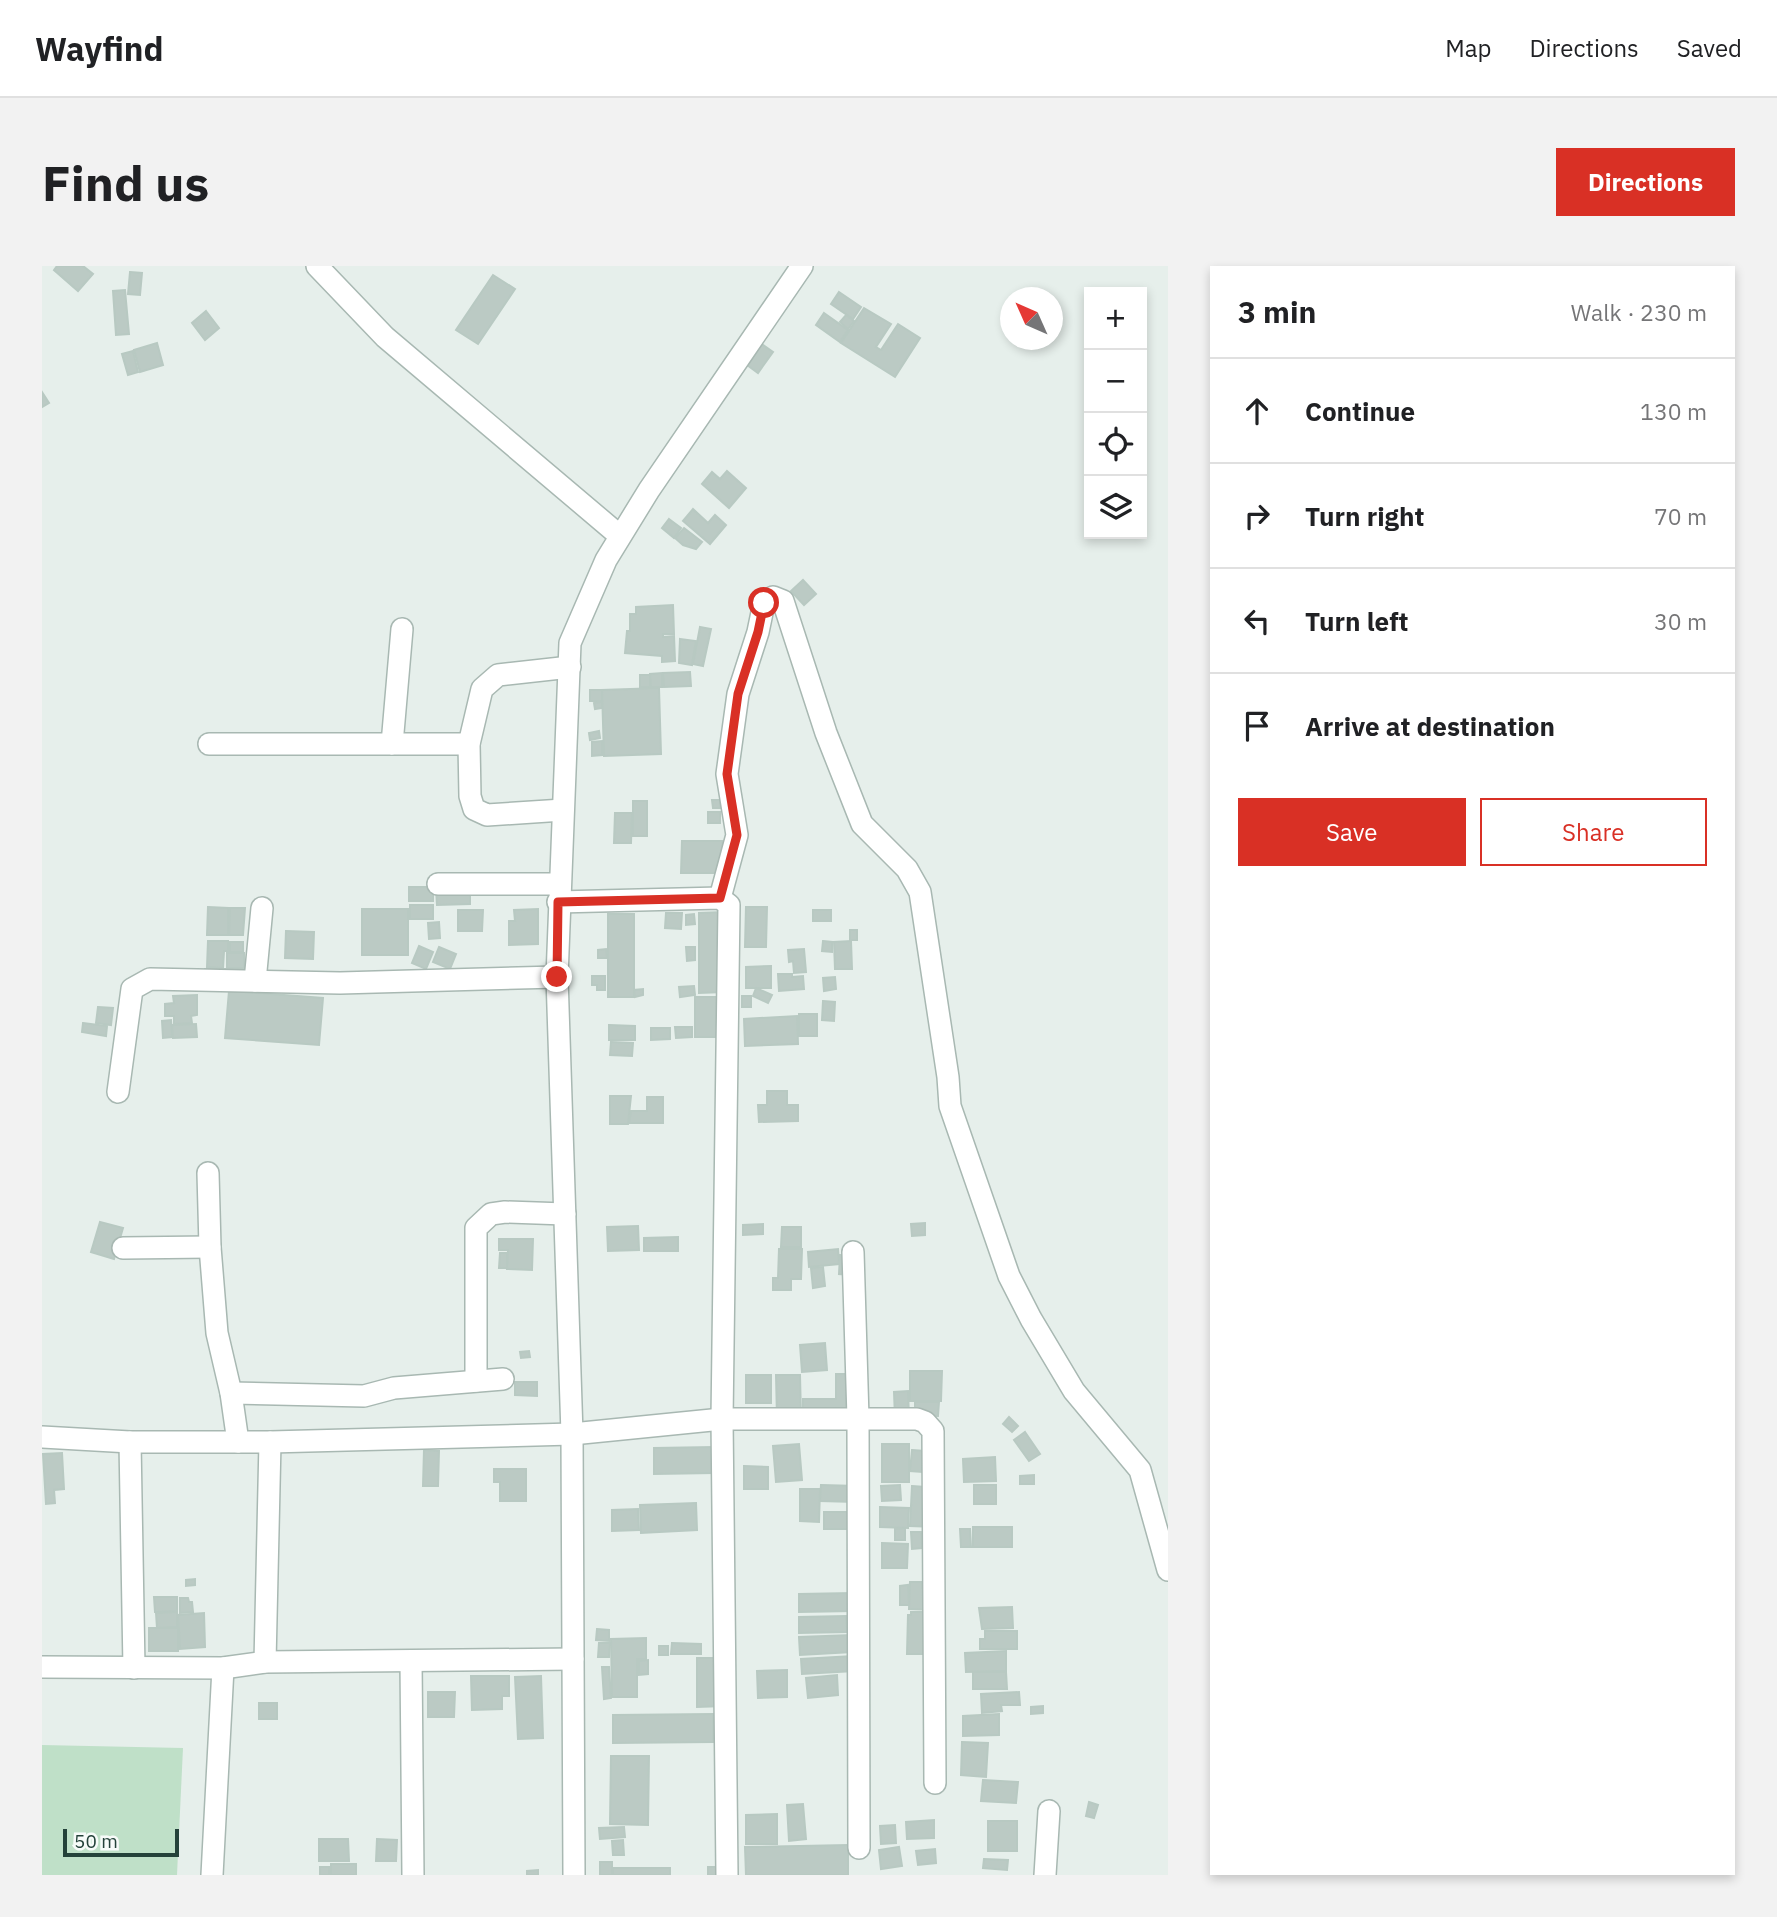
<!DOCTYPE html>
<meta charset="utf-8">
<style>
body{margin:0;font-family:"IBM Plex Sans",sans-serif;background:#f2f2f2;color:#202124}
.controls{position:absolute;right:21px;top:21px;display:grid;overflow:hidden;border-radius:0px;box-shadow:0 4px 10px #0003}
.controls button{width:63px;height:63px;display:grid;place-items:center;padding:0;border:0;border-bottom:2px solid #e0e0e0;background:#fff;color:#202124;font:35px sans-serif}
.compass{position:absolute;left:958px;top:21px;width:63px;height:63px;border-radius:50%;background:#fff;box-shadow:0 4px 10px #0003;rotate:315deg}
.scale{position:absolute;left:21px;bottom:18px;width:116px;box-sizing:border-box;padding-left:7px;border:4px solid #24423a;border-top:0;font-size:19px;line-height:24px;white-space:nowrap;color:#24423a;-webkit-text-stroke:5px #f7fbf9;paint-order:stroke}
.stop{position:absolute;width:21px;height:21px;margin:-16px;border:5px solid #d93025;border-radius:50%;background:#fff}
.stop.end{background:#d93025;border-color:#fff;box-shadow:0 2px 7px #0008}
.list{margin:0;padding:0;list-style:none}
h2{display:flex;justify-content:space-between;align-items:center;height:91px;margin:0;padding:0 28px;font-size:30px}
h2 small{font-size:23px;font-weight:400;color:#757577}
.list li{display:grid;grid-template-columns:46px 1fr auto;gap:21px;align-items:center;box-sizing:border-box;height:105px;padding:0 28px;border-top:2px solid #e0e0e0}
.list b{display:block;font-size:26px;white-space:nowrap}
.list em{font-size:23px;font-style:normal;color:#757577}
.actions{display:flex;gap:14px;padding:21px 28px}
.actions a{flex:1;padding:16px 0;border:2px solid #d93025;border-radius:0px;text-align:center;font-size:24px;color:#d93025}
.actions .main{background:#d93025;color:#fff}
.icon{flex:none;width:38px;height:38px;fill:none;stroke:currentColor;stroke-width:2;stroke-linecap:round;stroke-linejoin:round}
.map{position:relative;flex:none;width:1126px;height:1609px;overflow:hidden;border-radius:0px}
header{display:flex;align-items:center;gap:42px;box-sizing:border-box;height:98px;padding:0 35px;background:#fff;border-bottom:2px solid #e0e0e0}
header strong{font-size:33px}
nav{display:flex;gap:38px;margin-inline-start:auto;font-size:24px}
.intro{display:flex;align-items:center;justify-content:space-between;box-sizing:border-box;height:168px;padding:0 42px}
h1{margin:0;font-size:49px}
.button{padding:18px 32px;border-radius:0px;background:#d93025;color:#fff;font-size:24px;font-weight:700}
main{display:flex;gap:42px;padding:0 42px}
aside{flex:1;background:#fff;border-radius:0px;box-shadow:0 4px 10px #0003}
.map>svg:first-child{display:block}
.green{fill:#bfe0c8}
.building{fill:#bbcac4;stroke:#b8c9c2;stroke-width:2}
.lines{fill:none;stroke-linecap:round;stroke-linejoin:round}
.minor-casing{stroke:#a8b8b2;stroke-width:24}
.minor{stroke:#fff;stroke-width:21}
.route{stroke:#d93025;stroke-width:9}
</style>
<header>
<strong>Wayfind</strong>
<nav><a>Map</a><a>Directions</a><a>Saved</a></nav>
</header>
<div class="intro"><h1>Find us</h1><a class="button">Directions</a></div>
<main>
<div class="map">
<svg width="1126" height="1609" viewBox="0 0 1126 1609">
<rect width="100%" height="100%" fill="#e6efeb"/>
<path class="green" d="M0,1479L141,1482L135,1609H0Z"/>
<g class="building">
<path d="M15,0H41L51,8L36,25L12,4Z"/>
<path d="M88,6L100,7L98,29L86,28Z"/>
<path d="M451,9L473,23L436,78L414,64Z"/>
<path d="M83,24L87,68L74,69L71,25Z"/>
<path d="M797,26L819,41L811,53L789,38Z"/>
<path d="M822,42L849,58L834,81L839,84L856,58L878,72L853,111L799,77Z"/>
<path d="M164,45L177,62L163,74L150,57Z"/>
<path d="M782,47L806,64L798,76L774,59Z"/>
<path d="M804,49L812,55L806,63L798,56Z"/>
<path d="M704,67L731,86L716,107L689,87Z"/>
<path d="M115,77L121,99L98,106L92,84Z"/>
<path d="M91,85L96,106L86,109L80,88Z"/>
<path d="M0,126L7,137L0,141Z"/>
<path d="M685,205L704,222L687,242L660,218L670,206L678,213Z"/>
<path d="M651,243L666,257L673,249L684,259L668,278L641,255Z"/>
<path d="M627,253L639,262L632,272L620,262Z"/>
<path d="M642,262L660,276L654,283L641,279L633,272Z"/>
<path d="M761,314L774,328L762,339L749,325Z"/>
<path d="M631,339L632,368H621V371L632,370L633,395L620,396V390L583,387L585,365H588V348H594V341Z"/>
<path d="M658,361L669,363L661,400L651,398Z"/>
<path d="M638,373L654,375L650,399L637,397Z"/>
<path d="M648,406L649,420L622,421L621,407Z"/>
<path d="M620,407V421H609L608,408Z"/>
<rect x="598" y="409" width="10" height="12"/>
<path d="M617,422L619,488L562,490L560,424Z"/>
<rect x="548" y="424" width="12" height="11"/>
<path d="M560,436V442L553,443L552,437Z"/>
<path d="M557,465L558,472L548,474L547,467Z"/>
<path d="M560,475V489L550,490V476Z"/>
<path d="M670,534H678V542H671Z"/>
<rect x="591" y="535" width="14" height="35"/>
<rect x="666" y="546" width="12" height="11"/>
<path d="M573,547H590L589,577H572Z"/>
<path d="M640,575H680V607H639Z"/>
<rect x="367" y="621" width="24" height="14"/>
<path d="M428,621V638L395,639L394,622Z"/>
<rect x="368" y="639" width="23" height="14"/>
<path d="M166,641L186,642V669H165Z"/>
<path d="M704,641H725L724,681H703Z"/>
<path d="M188,642H203L201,669H187Z"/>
<rect x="320" y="643" width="46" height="46"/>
<path d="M496,643V678L467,679V655H473L472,644Z"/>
<path d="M416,644H441L440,665H416Z"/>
<rect x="771" y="644" width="18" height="11"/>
<path d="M682,646V726L657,727V647Z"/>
<path d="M624,647H640L639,663L623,662Z"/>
<rect x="566" y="648" width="26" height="83"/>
<path d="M652,648L653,658L644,659V649Z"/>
<path d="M397,656L398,672L387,673L386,657Z"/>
<rect x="808" y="664" width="7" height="10"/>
<path d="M244,665L272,666L271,693L243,692Z"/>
<path d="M166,675H186V685H182L181,702L165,701Z"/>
<path d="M781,675L790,676V686L780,685Z"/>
<path d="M809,675L810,703H793L792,676Z"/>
<rect x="188" y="676" width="13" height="10"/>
<path d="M377,680L391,686L384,703L370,697Z"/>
<path d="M397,681L414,688L408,703L391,696Z"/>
<path d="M644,681H653V694L645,695Z"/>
<path d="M564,683L565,692H556V684Z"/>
<path d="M762,683L764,706L752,707L751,695L747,696L746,684Z"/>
<rect x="185" y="687" width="17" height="15"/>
<path d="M729,700V722H704V701Z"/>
<rect x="163" y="703" width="39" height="6"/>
<path d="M736,708H750V711L761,710L762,723L737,725Z"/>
<path d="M550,710H563V724H555V719H550Z"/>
<path d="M793,711L794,723L782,725L781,712Z"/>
<path d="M652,720L653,729L638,731L637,721Z"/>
<path d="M714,722L730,729L726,737L711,730Z"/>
<path d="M601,723V729L593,731L592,724Z"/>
<path d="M187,725L281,732L277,779L183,772Z"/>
<path d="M155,729V749L149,750L150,757L132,758V750H123V738L132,737L131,730Z"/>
<rect x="700" y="730" width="9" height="11"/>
<rect x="653" y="731" width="27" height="40"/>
<path d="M781,735L793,736L792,755L780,754Z"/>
<path d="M56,741L71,742L69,759L54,757Z"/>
<rect x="757" y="748" width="18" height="22"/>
<path d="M755,750L756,778L703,780L702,753Z"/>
<path d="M129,754L130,771L121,772L120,755Z"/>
<path d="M41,757L65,760L64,770L40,766Z"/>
<path d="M154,758L155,771L131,772L130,759Z"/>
<path d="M567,759L593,760V774H567Z"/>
<path d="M633,761H650V771L634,772Z"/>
<path d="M609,762H628V773L609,774Z"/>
<path d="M569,776L591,777L590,790L568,789Z"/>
<path d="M725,825H745V839H756V855L717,856L716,839H725Z"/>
<path d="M568,830H589L586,858H568Z"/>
<path d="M605,831H621V857H587L589,845H605Z"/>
<path d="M58,956L81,962L72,993L49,986Z"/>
<path d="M883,957V969L870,970L869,958Z"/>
<path d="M721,958V968L701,969V959Z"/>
<path d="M596,960L597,984L566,985L565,961Z"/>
<path d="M740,961H759V981H739Z"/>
<path d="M636,971V985H602V972Z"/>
<path d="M457,973H491L490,1004L465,1003L466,984H457Z"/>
<path d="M737,983H760L759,1013H749V1024H731V1012H736Z"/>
<path d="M796,983L797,998L767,1001L766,986Z"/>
<path d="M458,987H465V1002H457Z"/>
<path d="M798,989L810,990L809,1009L797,1008Z"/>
<path d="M781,1001L783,1020L771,1022L769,1002Z"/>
<path d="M783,1077L785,1104L760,1106L758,1079Z"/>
<path d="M487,1085L488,1091L479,1092L478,1086Z"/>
<path d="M868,1105H900L899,1135H868Z"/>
<path d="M794,1108H818V1149H761V1133H794Z"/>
<rect x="704" y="1109" width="25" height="28"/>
<path d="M734,1109H758L759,1151L735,1152Z"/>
<path d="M473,1116H495V1130L473,1129Z"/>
<path d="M866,1125L867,1151L853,1152L852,1126Z"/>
<path d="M873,1136H897L896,1150L873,1149Z"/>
<path d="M967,1151L976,1160L970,1166L961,1158Z"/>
<path d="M983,1166L998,1188L987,1195L972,1174Z"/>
<path d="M757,1178L760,1214L734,1216L731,1180Z"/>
<rect x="840" y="1178" width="27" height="38"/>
<path d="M672,1181V1207L612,1208V1182Z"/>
<path d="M382,1184L397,1185L396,1220H381Z"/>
<path d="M870,1184L896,1186L895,1207L868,1205Z"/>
<path d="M20,1187L22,1223L12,1224L13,1237L4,1238L1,1188Z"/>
<path d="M953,1191L954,1215L922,1216L921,1193Z"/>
<path d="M702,1200L726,1201V1223H702Z"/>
<path d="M452,1203H484V1235H458V1216H452Z"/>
<path d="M992,1209V1218H978V1210Z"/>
<path d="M779,1219L815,1220L814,1236L778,1235Z"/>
<path d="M858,1219L859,1234L840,1235L839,1220Z"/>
<rect x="932" y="1219" width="22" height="19"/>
<path d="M870,1220L883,1221L894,1261L868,1260Z"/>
<path d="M758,1223H778L777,1256L758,1255Z"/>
<path d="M654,1237L655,1264L599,1267L598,1239Z"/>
<path d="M838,1241L867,1242L866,1262L838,1261Z"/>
<path d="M596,1243L597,1264L570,1265V1244Z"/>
<rect x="782" y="1246" width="32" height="17"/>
<rect x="931" y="1261" width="39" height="20"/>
<path d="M863,1262V1274H853V1263Z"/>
<path d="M918,1263H928L929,1281H919Z"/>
<path d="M869,1266H879L880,1282L870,1283Z"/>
<path d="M840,1277L866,1278L865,1302H840Z"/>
<path d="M153,1313V1319L144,1320V1314Z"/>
<path d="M868,1316H880V1322H893L892,1344L867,1343Z"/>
<path d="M866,1319L867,1339H858V1320Z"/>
<path d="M811,1327V1345L757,1346V1328Z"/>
<path d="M112,1331H135V1345L113,1346Z"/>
<path d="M138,1332H146L147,1336H150L151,1346L138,1347Z"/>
<path d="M970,1341L971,1362L940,1363L937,1342Z"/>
<path d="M135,1346V1361L115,1362L114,1347Z"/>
<path d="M869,1346H892L888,1388H865L866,1349H869Z"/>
<path d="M162,1347L163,1381L138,1383L136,1349Z"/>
<path d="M804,1350L805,1366L757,1367V1351Z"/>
<rect x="107" y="1362" width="29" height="23"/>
<path d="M555,1363L567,1364V1375L554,1374Z"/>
<path d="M943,1365H975V1383H938V1373H943Z"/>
<path d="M810,1369V1386L758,1389L757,1371Z"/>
<path d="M604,1372V1393H595V1431H570L569,1373Z"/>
<path d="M557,1377H568L567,1391H556Z"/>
<path d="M630,1377L659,1378V1388H629Z"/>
<rect x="617" y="1380" width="9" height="9"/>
<path d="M964,1385V1405L924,1406L923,1387Z"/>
<path d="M811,1390L812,1405L760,1408L759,1393Z"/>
<path d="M655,1392H682V1440L655,1441Z"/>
<path d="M606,1394V1408L597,1409V1395Z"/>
<path d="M560,1401H567L569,1432L562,1433Z"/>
<path d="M745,1404V1431L716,1432L715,1405Z"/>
<path d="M931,1406H964L965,1423H931Z"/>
<path d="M795,1409L796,1429L766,1432L764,1412Z"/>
<path d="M429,1410H467V1430H460V1443L430,1444Z"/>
<path d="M499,1410L501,1472L476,1473L473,1411Z"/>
<path d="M386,1426H413L412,1451H386Z"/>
<path d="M977,1426L978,1439H959L960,1445L940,1447L939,1428Z"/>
<rect x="217" y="1437" width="18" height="16"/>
<path d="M1001,1440V1447L989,1448V1441Z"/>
<path d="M671,1448V1476L571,1477V1449Z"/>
<path d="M957,1448V1469L921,1470V1450Z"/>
<path d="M920,1476L946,1477L944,1511L919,1509Z"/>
<path d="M569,1490H607L606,1559L568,1558Z"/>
<path d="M941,1514L976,1516L974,1537L939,1535Z"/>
<path d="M1047,1536L1056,1539L1052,1552L1044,1550Z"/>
<path d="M761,1538L764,1573L747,1575L745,1539Z"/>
<path d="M735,1548V1578H704V1549Z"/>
<path d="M892,1554V1572L865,1573L864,1556Z"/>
<rect x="946" y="1555" width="29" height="30"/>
<path d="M853,1559L854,1577L839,1578L838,1560Z"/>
<path d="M582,1561L583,1571L558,1573L557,1562Z"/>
<path d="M277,1573H306L307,1595H277Z"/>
<path d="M335,1573L355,1574L354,1595H334Z"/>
<path d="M581,1574L582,1589H571L570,1575Z"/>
<path d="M806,1579V1609H704L703,1581Z"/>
<path d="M857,1581L860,1600L839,1603L837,1584Z"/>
<path d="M893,1583L894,1597L876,1599L874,1585Z"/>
<path d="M942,1593L966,1594L965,1604L941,1602Z"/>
<rect x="558" y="1596" width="12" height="13"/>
<rect x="289" y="1598" width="25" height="11"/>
<rect x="278" y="1601" width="9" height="8"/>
<rect x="666" y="1601" width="16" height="8"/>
<rect x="571" y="1602" width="57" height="7"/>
<path d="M496,1604V1609H485V1605Z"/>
</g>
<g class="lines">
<g class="minor-casing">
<g id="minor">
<path d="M275,0L343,71L578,270"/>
<path d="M167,478H427"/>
<path d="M350,478L360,363"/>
<path d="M521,544L445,549L432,543L428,530L427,478L440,423L456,409L528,401"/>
<path d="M396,618H518"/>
<path d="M678,632L695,569L685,508L696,428L716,366L722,337L731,331L741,335L784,467L820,558L865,603L878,626L906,811L908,840L967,1010L989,1053L1032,1125L1098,1204L1126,1304"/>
<path d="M516,636L678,632L687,639L680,1153L685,1609"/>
<path d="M213,715L220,642"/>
<path d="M76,826L90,723L108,713L298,717L515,711"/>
<path d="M166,907L168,981L175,1067L189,1127L196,1176"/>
<path d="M81,982L168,981"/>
<path d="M811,986L816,1152L817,1582"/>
<path d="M434,1115V962L449,948L463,946L523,948"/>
<path d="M189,1127L322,1130L352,1122L461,1113"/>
<path d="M0,1171L88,1176H228L530,1168L680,1153H875L883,1156L891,1165L893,1517"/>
<path d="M88,1176L92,1402"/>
<path d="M369,1395L371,1609"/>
<path d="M223,1396L228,1176"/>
<path d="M0,1401L181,1402L223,1396L531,1393"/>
<path d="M170,1609L181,1402"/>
<path d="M532,1609L530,1168L515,711L528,377L564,294L607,224L760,0"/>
<path d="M1003,1609L1007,1545"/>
</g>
</g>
<use href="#minor" class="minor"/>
</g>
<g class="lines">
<path class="route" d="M515,711L516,636L678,632L695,569L685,508L696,428L716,366L722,337"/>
</g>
</svg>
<div class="controls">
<button>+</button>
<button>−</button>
<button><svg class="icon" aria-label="locate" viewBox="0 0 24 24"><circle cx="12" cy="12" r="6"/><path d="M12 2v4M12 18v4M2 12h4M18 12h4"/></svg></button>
<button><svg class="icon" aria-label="layers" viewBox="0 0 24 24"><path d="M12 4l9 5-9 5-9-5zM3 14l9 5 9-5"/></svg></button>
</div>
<svg class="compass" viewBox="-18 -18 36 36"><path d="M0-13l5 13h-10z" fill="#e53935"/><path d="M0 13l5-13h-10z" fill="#757577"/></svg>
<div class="scale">50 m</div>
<div class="stop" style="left:722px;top:337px"></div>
<div class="stop end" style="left:515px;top:711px"></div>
</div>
<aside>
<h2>3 min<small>Walk · 230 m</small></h2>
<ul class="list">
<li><svg class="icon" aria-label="ahead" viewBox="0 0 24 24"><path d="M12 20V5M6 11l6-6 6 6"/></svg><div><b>Continue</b></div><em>130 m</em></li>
<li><svg class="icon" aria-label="right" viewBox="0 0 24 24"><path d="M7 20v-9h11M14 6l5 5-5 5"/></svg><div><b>Turn right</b></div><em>70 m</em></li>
<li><svg class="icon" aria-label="left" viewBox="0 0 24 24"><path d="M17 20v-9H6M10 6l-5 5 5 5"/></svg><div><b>Turn left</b></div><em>30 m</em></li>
<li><svg class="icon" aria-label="arrive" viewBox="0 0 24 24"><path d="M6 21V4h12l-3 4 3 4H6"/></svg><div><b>Arrive at destination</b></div></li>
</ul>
<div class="actions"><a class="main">Save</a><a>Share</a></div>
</aside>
</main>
